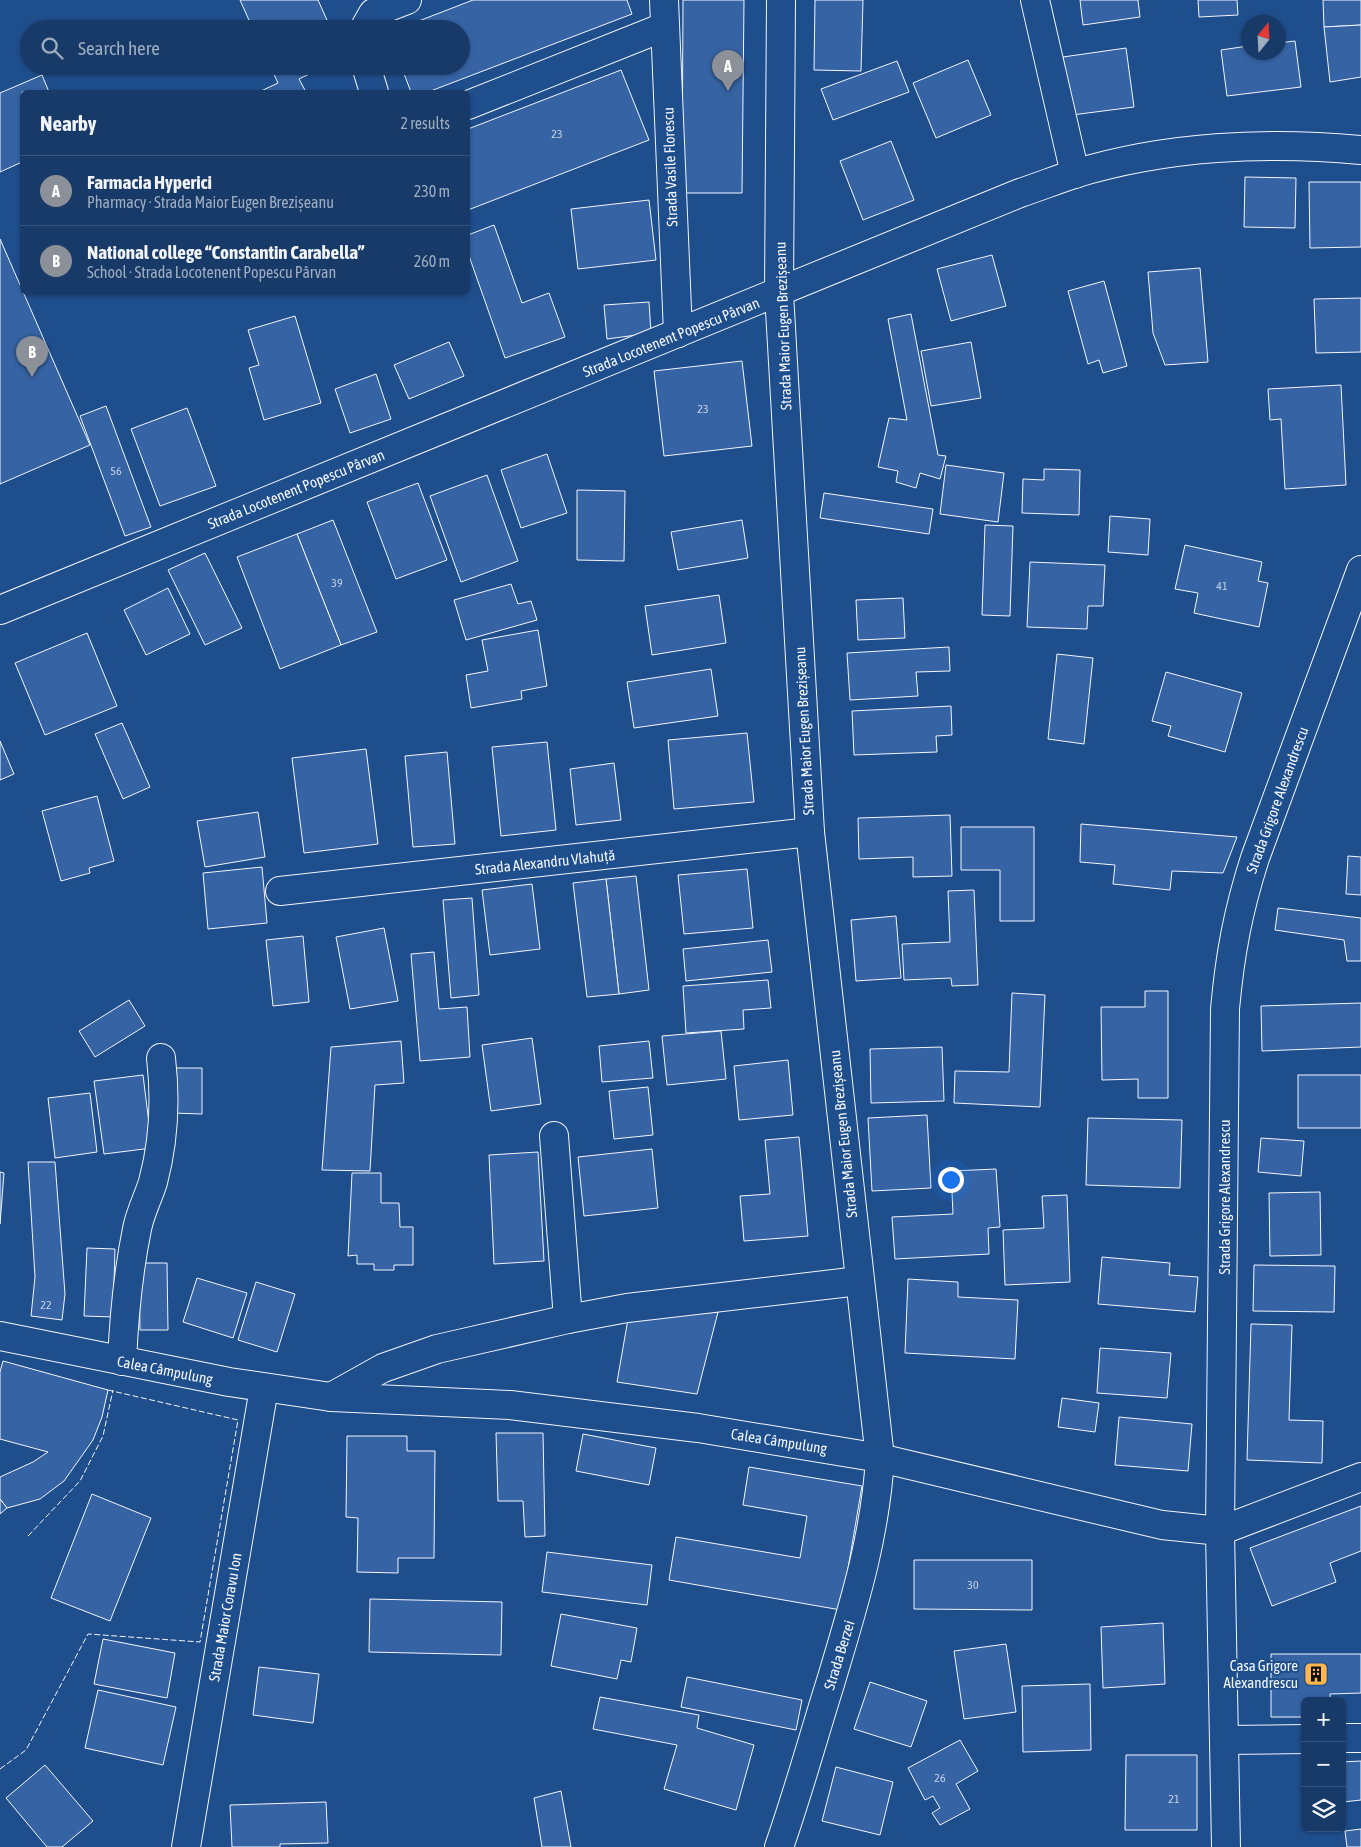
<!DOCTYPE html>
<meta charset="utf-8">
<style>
body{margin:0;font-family:"Asap Condensed",sans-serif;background:#20416f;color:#f1f3f6}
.controls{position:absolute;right:15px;bottom:15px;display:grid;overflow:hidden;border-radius:8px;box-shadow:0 1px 4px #0004}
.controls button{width:45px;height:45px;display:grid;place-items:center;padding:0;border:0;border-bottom:1px solid #36547d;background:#173a69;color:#f1f3f6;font:25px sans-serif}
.compass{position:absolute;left:1241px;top:15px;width:45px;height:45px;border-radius:50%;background:#173a69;box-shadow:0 1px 4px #0004;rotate:18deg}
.you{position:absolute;left:950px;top:1179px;width:18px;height:18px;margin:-12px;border:4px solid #fff;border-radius:50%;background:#1a73e8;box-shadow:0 0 0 8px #1a73e833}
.badge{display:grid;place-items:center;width:32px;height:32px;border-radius:50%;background:#8c9099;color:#fff;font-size:16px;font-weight:700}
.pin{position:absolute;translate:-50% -41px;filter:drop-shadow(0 1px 2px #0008)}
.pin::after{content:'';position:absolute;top:26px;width:18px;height:15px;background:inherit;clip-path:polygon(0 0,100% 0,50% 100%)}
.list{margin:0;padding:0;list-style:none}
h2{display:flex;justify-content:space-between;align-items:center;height:65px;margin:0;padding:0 20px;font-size:21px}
h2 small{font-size:16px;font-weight:400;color:#9eadc0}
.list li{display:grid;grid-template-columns:32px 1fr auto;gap:15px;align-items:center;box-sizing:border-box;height:70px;padding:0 20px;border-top:1px solid #36547d}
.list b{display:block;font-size:19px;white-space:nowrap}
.list p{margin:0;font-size:16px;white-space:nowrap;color:#9eadc0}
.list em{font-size:16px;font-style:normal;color:#9eadc0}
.icon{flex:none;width:28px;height:28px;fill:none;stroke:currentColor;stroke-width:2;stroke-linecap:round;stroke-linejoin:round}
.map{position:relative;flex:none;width:1361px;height:1847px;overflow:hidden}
.search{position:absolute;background:#173a69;box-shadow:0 1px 4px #0004;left:20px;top:20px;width:450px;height:55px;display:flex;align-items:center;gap:12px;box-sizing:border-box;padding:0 18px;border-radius:28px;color:#9eadc0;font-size:19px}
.panel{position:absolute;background:#173a69;box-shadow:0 1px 4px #0004;left:20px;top:90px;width:450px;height:205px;border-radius:8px}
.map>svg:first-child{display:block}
.building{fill:#3563a3;stroke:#f2f6ff}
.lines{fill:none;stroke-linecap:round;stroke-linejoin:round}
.street-casing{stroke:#f2f6ff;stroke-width:30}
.secondary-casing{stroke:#f2f6ff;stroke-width:30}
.street{stroke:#1f4e8c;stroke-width:28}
.secondary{stroke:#1f4e8c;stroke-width:28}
.fence{stroke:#f2f6ff;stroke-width:1;stroke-dasharray:6 2.5;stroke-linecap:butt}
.labels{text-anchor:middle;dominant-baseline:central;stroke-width:4;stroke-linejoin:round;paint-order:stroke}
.number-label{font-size:12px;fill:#c3d1e8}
.street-label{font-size:15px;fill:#f2f6ff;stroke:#1f4e8c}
.poi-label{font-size:15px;fill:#f2f6ff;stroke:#1f4e8c;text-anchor:end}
</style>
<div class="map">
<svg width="1361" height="1847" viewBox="0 0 1361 1847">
<rect width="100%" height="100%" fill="#1f4e8c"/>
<g class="building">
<path d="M240,0H318L331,29H253Z"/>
<path d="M473,0H627L632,14L428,92H411L401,66H461V29H398Z"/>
<path d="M683,0H744L742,193H682Z"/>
<path d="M815,0H863L861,71L814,70Z"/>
<path d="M1080,0H1138L1140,17L1083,25Z"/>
<path d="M1198,0H1237L1238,15L1199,17Z"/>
<path d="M1323,0H1361V25L1324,27Z"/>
<path d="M1361,25V77L1330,82L1324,27Z"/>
<path d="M1295,41L1301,87L1227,96L1221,50L1248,46V52H1278V43Z"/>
<path d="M1126,48L1134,107L1072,115L1063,57Z"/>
<path d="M968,60L991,115L936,138L913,83Z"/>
<path d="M897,61L909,92L833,120L821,89Z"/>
<path d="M270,66H326L299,79L306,92H259L278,83Z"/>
<path d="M621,70L649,140L468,210V129Z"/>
<path d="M42,75L49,92H22V162L0,172V93Z"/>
<path d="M891,141L914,200L863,220L840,161Z"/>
<path d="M1245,177L1296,178L1295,228L1244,227Z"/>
<path d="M1309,182H1361V247L1310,248Z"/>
<path d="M649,200L656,260L578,269L571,209Z"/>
<path d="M494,225L522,303L549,293L565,337L505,358L468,253V235Z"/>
<path d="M0,239L90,445L0,484Z"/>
<path d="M992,255L1006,306L951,321L937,269Z"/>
<path d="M1200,268L1208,362L1165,365L1153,333L1148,272Z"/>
<path d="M1104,281L1127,366L1103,373L1099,360L1088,364L1068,291Z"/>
<path d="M1361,298V352L1316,353L1314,299Z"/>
<path d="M649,302L651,333L607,339L604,305Z"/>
<path d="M911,314L938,455L946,456L940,479L920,473L916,488L896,482L898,471L878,467L889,418L907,420L888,319Z"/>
<path d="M295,316L321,403L264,420L249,368L259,365L248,330Z"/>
<path d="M449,342L464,376L409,399L394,365Z"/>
<path d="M971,342L981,398L931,406L921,351Z"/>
<path d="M742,361L752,446L664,456L654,371Z"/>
<path d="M376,374L391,419L350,433L335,389Z"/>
<path d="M1341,385L1346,485L1285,489L1281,419L1270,420L1268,389Z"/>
<path d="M106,406L151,527L125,536L80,416Z"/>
<path d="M187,408L216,486L160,506L131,429Z"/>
<path d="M547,454L567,513L521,528L501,470Z"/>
<path d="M946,465L1004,473L998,522L940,514Z"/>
<path d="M1044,469L1080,470L1079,515L1022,513L1023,479L1044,480Z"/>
<path d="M487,475L518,561L461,582L430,496Z"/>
<path d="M418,483L447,560L396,579L367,502Z"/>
<path d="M577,490L625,491L624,561L577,560Z"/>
<path d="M824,493L933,509L929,534L820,518Z"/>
<path d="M1110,516L1150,519L1148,555L1108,552Z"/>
<path d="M333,520L377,632L341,645L297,534Z"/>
<path d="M742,520L748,558L678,570L671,532Z"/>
<path d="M985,525L1013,526L1010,616L982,615Z"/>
<path d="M297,534L341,645L280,669L237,557Z"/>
<path d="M1185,545L1262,562L1258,581L1268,583L1259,627L1194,613L1198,593L1175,589Z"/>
<path d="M205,553L242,628L205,645L168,570Z"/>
<path d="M1030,562L1105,565L1103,606H1088L1087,629L1027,627Z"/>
<path d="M511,584L518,604L531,601L537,620L466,640L454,600Z"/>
<path d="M168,588L190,634L146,655L124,610Z"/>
<path d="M719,595L726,643L652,655L645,606Z"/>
<path d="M903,598L905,638L858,640L856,600Z"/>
<path d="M538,630L547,686L521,691L522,699L471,708L466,675L488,671L482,640Z"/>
<path d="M87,633L117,706L45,735L15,663Z"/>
<path d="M949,647L950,671L916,672L918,696L850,700L847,653Z"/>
<path d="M1057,654L1093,658L1084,744L1048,739Z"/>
<path d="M711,669L718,716L634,728L627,682Z"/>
<path d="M1166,672L1242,693L1225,752L1168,736L1171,726L1152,721Z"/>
<path d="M951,706L952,735L936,736L937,752L854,755L852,711Z"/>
<path d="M122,723L150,787L123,799L95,734Z"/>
<path d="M747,733L754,802L674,809L668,740Z"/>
<path d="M0,741L14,774L0,780Z"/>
<path d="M547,742L556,830L501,836L492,747Z"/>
<path d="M366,749L378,844L304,853L292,758Z"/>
<path d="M447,752L455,844L413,847L405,756Z"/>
<path d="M614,763L621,820L576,825L570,769Z"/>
<path d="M97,796L114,861L89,868L90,873L61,881L42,811Z"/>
<path d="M258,812L265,857L205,867L197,821Z"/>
<path d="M950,815L952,876L913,877V857L859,859L858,818Z"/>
<path d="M1081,824L1237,837L1223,873L1172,871L1170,890L1113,884L1115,865L1080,862Z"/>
<path d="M961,827H1034V921H1000V870H961Z"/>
<path d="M1348,856L1361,857V895L1346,894Z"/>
<path d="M262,867L267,923L208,929L203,873Z"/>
<path d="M747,869L753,928L684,934L678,875Z"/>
<path d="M636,876L649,990L619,994L606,879Z"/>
<path d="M606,879L619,994L587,997L573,883Z"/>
<path d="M532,884L540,949L490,955L482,890Z"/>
<path d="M974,890L978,985L952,986L951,978L904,980L902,944L950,942L948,891Z"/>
<path d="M472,898L479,995L451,998L443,900Z"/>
<path d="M1278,908L1361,918V961H1347L1344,940L1275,930Z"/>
<path d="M896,916L901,978L856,981L851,920Z"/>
<path d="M384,928L398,1001L350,1009L336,937Z"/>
<path d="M303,936L309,1002L273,1006L266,940Z"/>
<path d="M768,940L772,972L686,981L683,949Z"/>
<path d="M434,952L439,1009L467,1007L470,1057L420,1061L411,954Z"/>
<path d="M768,980L771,1008L743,1010L744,1029L686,1033L683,986Z"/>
<path d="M1145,991H1168V1098H1138V1079L1102,1080L1101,1007H1145Z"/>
<path d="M1012,993L1045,995L1040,1107L954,1103L955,1071L1009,1072Z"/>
<path d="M129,1000L145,1026L95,1057L79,1031Z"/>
<path d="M1361,1003V1047L1262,1051L1261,1006Z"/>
<path d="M721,1031L726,1079L667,1085L662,1036Z"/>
<path d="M532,1038L541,1104L491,1111L482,1045Z"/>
<path d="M401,1041L404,1083L375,1085L370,1171L322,1170L331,1047Z"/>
<path d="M649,1041L653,1078L602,1082L599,1046Z"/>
<path d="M942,1047L944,1101L871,1103L870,1049Z"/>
<path d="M788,1060L793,1115L739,1120L734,1066Z"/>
<path d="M171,1068H202V1114L171,1113Z"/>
<path d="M143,1075L152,1148L104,1154L94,1081Z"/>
<rect x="1298" y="1075" width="63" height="53"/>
<path d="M648,1087L653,1135L614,1139L609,1091Z"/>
<path d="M90,1093L97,1152L55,1158L48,1098Z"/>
<path d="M927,1115L931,1188L872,1191L868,1118Z"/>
<path d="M1088,1118L1182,1120L1180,1188L1086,1185Z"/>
<path d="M799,1137L808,1236L744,1241L740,1196L770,1194L765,1140Z"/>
<path d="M1261,1138L1304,1141L1301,1176L1258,1172Z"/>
<path d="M652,1149L658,1208L584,1216L578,1157Z"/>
<path d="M538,1152L544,1261L494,1264L489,1155Z"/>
<path d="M28,1162H55L65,1294L62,1320L31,1316L35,1277Z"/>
<path d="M996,1169L1000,1227L988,1228L989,1254L895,1259L892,1217L953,1214L951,1171Z"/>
<path d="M0,1172L4,1173L0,1224Z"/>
<path d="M352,1173H381V1203H399L400,1227H413V1265H394V1270H374V1264H357V1255L348,1256Z"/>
<path d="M1320,1192L1321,1255L1270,1256L1269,1193Z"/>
<path d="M1067,1195L1070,1282L1005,1285L1003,1230L1044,1228L1042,1196Z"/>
<path d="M87,1248L115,1249L113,1317L84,1316Z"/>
<path d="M1102,1257L1170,1263L1169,1275L1198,1277L1195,1312L1098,1304Z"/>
<path d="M139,1263H167L168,1330H140Z"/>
<path d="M1254,1265L1335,1266L1334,1312L1253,1311Z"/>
<path d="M197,1278L247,1293L233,1338L183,1322Z"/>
<path d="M908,1279L958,1282V1297L1018,1300L1015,1359L905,1353Z"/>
<path d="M256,1282L295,1294L277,1352L238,1340Z"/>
<path d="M718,1312L697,1394L617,1382L628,1319Z"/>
<path d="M1251,1324L1292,1325L1289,1420L1323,1421L1322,1463L1247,1460Z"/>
<path d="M1100,1348L1171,1353L1167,1398L1097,1393Z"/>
<path d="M3,1361L108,1390L102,1417L93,1440L64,1481L40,1499L7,1508L0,1499V1477L33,1462L48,1452L0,1439V1372Z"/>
<path d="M1062,1398L1099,1403L1095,1432L1058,1427Z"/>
<path d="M1119,1417L1192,1424L1188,1471L1115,1465Z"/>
<path d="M496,1433H543L545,1536L525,1537L523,1501H498Z"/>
<path d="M583,1434L656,1448L649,1485L576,1471Z"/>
<path d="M347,1436H407V1451H435L434,1558H398V1573L357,1572L358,1518L346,1517Z"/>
<path d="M749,1467L862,1486L841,1610L669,1580L676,1537L800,1558L807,1516L743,1505Z"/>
<path d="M92,1494L151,1518L110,1621L51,1598Z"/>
<path d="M0,1499L7,1508L0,1514Z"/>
<path d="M1361,1506V1551L1330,1563L1336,1582L1272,1606L1250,1548Z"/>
<path d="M547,1552L652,1565L647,1605L542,1592Z"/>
<path d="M914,1560H1032V1610L914,1609Z"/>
<path d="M370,1599L502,1602L501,1655L369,1652Z"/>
<path d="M561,1614L637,1628L631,1662L621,1660L617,1679L551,1666Z"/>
<path d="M1163,1623L1165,1684L1103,1688L1101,1627Z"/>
<path d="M103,1639L175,1653L167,1698L94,1684Z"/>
<path d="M1006,1644L1016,1712L964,1719L954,1651Z"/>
<path d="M1271,1654H1361V1693L1330,1694V1701H1305V1717H1271Z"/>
<path d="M259,1667L319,1674L313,1723L253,1715Z"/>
<path d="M687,1677L802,1700L796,1730L681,1707Z"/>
<path d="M870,1682L927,1701L911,1747L854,1729Z"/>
<path d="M1090,1684L1091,1750L1023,1752L1022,1686Z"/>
<path d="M98,1690L176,1707L163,1765L85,1748Z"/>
<path d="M600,1697L699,1715L697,1728L754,1745L736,1810L664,1789L677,1745L593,1729Z"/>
<path d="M960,1740L978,1771L956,1784L970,1809L940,1825L932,1813L940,1808L933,1796L925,1800L908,1768Z"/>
<path d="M1126,1755H1197V1830H1125Z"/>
<path d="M1361,1761V1800L1343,1802L1342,1762Z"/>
<path d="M45,1765L93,1821L62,1847H47L6,1798Z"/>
<path d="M836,1767L893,1782L880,1835L822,1821Z"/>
<path d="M561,1791L571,1847H542L534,1798Z"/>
<path d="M326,1802L328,1843L280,1844V1847H232L230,1805Z"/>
<path d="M1361,1829V1847H1347L1345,1831Z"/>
</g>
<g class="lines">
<g class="street-casing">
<g id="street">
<path d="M664,0L678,333"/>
<path d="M1035,0L1075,174"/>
<path d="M364,29L373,13L407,0"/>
<path d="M366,66L374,92"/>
<path d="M468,105L664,27"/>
<path d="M0,610L1020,193C1038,187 1056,180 1074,174C1165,146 1267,141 1361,150"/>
<path d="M280,891L810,832"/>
<path d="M554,1136L568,1319"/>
<path d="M122,1361C124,1317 128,1273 137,1229C140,1213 148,1198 153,1182C164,1141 166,1101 161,1058"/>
<path d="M331,1397L383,1368L437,1349L568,1319L627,1308L859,1281"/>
<path d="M1220,1531L1361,1477"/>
<path d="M1342,1738H1361"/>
<path d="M1224,1740L1305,1739"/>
<path d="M186,1847L264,1388"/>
</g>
</g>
<g class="secondary-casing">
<g id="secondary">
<path d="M0,1336L229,1382L331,1397L510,1405L698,1428L880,1458L1162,1525L1220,1531"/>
<path d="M779,1847C798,1793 813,1738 830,1684C853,1607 875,1539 880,1458L810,832L779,293L781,0"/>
<path d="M1226,1847L1220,1531L1225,1009C1230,954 1238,911 1255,858L1361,570"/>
</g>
</g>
<use href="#street" class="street"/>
<use href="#secondary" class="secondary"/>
<g class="fence">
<path d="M28,1536L80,1481L103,1436L113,1390"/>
<path d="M0,1769L26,1750L88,1634L200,1642L238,1420L108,1390"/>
</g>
</g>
<defs>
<g id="building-square" transform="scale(1.25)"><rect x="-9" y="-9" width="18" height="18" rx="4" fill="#ffb74d" stroke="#1f4e8c"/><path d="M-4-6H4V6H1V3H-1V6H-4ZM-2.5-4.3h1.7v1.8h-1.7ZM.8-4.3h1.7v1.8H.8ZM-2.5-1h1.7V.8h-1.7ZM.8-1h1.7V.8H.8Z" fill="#111"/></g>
</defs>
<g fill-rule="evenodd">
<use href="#building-square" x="1316" y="1674"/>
</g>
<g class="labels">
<g class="number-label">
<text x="557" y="134">23</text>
<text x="703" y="409">23</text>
<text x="116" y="471">56</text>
<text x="337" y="583">39</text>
<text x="1222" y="586">41</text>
<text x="46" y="1305">22</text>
<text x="973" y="1585">30</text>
<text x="940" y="1778">26</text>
<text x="1174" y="1799">21</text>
</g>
<g class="street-label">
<text transform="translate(670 167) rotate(-92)">Strada Vasile Florescu</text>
<text transform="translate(783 326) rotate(-92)">Strada Maior Eugen Brezișeanu</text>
<text transform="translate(671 337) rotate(-22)">Strada Locotenent Popescu Pârvan</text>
<text transform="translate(296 489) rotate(-22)">Strada Locotenent Popescu Pârvan</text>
<text transform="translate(804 731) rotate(-93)">Strada Maior Eugen Brezișeanu</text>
<text transform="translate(1277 800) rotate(-70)">Strada Grigore Alexandrescu</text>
<text transform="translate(545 862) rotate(-6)">Strada Alexandru Vlahuță</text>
<text transform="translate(843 1134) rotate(-96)">Strada Maior Eugen Brezișeanu</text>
<text transform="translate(1224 1197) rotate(-90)">Strada Grigore Alexandrescu</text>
<text transform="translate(165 1370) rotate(11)">Calea Câmpulung</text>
<text transform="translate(779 1441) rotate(9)">Calea Câmpulung</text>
<text transform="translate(225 1617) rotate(-80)">Strada Maior Coravu Ion</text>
<text transform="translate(839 1655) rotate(-73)">Strada Berzei</text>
</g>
<g class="poi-label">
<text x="1298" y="1665">Casa Grigore<tspan x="1298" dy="17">Alexandrescu</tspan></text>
</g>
</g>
</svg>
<div class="controls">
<button>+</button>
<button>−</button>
<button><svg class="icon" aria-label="layers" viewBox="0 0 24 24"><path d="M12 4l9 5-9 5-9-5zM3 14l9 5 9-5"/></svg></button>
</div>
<svg class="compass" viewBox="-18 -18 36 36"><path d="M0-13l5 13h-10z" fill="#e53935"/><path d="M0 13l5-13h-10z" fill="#9eadc0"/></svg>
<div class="you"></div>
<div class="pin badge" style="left:728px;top:91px">A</div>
<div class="pin badge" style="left:32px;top:377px">B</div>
<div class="search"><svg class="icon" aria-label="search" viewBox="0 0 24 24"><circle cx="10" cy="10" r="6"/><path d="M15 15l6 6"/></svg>Search here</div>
<section class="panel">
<h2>Nearby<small>2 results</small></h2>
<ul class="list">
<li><span class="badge">A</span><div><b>Farmacia Hyperici</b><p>Pharmacy · Strada Maior Eugen Brezișeanu</p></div><em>230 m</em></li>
<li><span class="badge">B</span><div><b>National college “Constantin Carabella”</b><p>School · Strada Locotenent Popescu Pârvan</p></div><em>260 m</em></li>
</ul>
</section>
</div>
